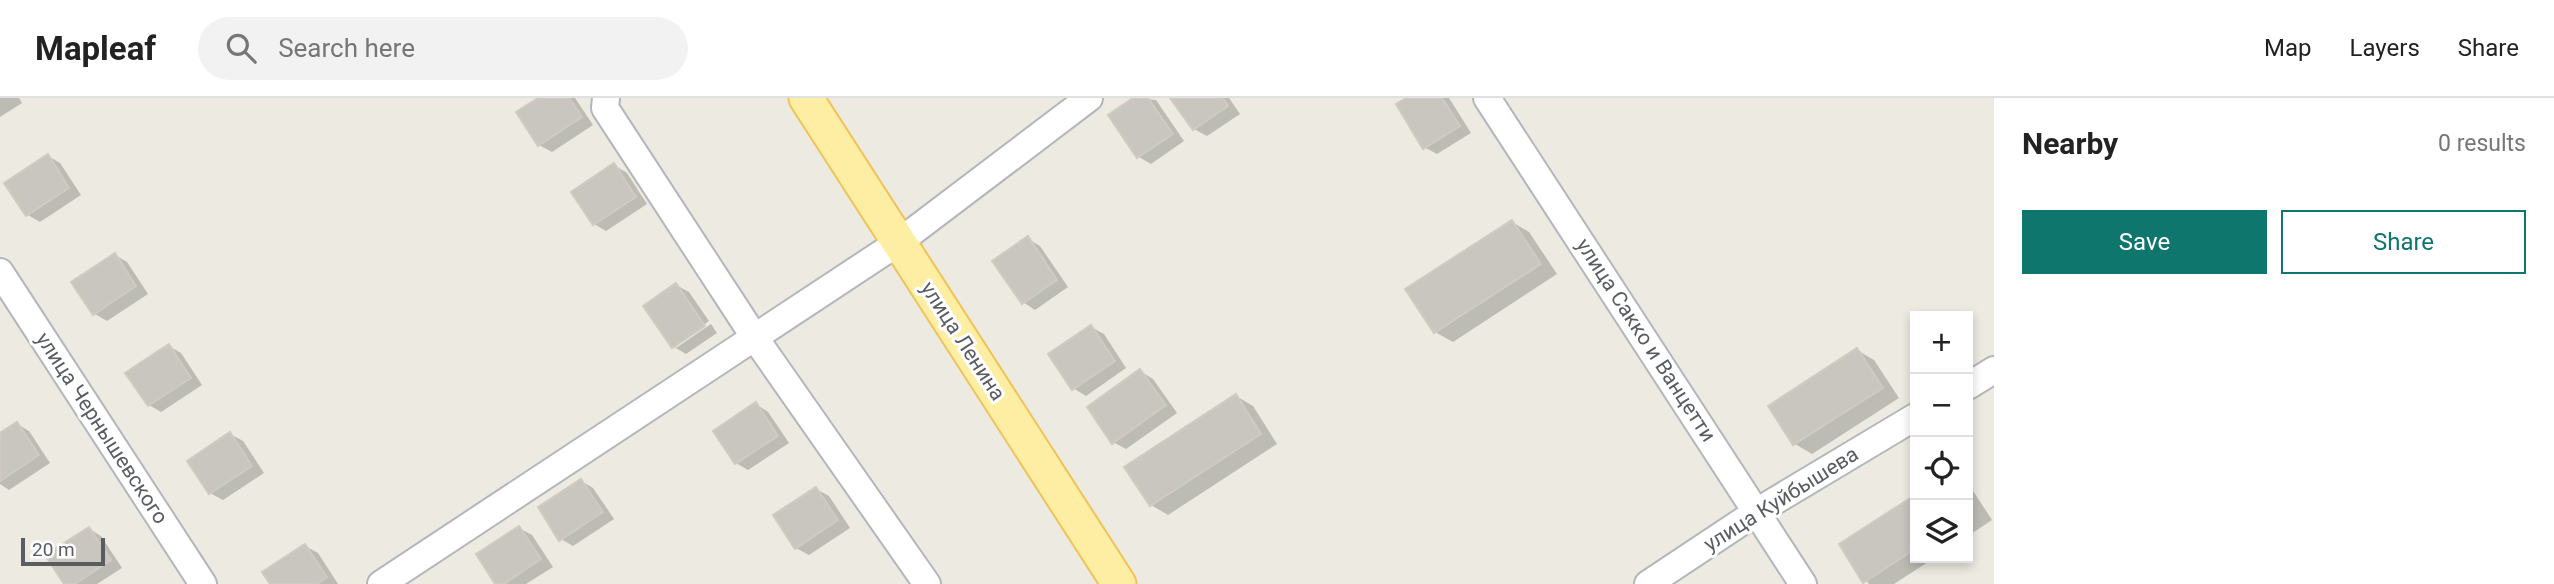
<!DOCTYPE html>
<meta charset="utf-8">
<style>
body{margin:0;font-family:Roboto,sans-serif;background:#f2f2f2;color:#222}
.controls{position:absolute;right:21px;bottom:21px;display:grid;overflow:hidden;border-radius:0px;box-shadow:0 4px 10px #0003}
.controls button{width:63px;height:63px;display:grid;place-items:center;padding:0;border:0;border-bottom:2px solid #e0e0e0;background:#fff;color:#222;font:35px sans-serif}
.scale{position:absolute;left:21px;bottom:18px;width:84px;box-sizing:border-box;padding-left:7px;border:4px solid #595d62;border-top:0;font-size:19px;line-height:24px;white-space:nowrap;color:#595d62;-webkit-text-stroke:5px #fff;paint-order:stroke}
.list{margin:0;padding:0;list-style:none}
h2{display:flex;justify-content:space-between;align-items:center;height:91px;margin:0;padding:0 28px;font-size:30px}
h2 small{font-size:23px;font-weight:400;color:#767676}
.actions{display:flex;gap:14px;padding:21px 28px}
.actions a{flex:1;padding:16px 0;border:2px solid #0f766e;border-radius:0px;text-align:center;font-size:24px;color:#0f766e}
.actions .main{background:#0f766e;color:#fff}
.icon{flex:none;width:38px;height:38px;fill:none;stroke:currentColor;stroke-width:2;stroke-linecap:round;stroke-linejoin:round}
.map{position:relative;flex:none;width:1994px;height:486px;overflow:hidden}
header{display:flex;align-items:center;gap:42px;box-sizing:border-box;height:98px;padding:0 35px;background:#fff;border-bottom:2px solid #e0e0e0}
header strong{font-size:33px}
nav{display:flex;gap:38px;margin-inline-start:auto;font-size:24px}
.search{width:490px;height:63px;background:#f2f2f2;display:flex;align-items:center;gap:18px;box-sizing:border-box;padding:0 24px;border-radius:38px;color:#767676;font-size:26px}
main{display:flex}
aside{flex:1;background:#fff}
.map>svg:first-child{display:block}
.shadow{fill:#0003}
.building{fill:#c9c6c0;stroke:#d1cbbf;stroke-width:2}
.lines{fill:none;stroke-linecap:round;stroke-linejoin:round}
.minor-casing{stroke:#b3b7bb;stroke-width:30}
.major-casing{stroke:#f0c356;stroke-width:37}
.minor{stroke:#fff;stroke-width:26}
.major{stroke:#feeea4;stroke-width:33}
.labels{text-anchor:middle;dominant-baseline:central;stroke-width:6;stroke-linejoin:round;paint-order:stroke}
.street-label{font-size:21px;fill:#595d62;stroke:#fff}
</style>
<header>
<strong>Mapleaf</strong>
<div class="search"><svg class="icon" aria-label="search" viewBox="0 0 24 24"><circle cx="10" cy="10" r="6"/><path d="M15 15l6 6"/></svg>Search here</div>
<nav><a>Map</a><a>Layers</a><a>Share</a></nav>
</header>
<main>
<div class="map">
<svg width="1994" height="486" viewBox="0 0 1994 486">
<rect width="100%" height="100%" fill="#eceae1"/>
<g class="shadow">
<path d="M0,0H19L22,5L0,19Z"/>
<path d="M541,0H575L593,27L552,54L539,47Z"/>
<path d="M1136,0L1156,2L1184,43L1151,66L1139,59L1111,18Z"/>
<path d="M1173,0H1229L1240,16L1207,38L1194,31Z"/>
<path d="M1409,0H1449L1471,35L1437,56L1424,49Z"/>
<path d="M48,58L60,65L81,97L40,124L28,117Z"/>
<path d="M614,67L627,75L647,106L606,133L594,126Z"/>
<path d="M1512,124L1529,134L1557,176L1453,244L1435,234Z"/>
<path d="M1028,141L1040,148L1068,189L1035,212L1023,204Z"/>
<path d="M115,157L127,164L148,196L107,223L95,216Z"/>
<path d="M676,187L689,194L709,223L676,246V250L711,226L717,235L686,256L674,249L646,208Z"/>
<path d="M1091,229L1104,236L1126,270L1086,298L1073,290Z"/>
<path d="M169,248L181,255L202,287L161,314L149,307Z"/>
<path d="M1857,252L1874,262L1899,300L1812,356L1795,346L1770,308Z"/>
<path d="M1140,273L1153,281L1177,315L1126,351L1113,344Z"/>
<path d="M1236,298L1253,308L1277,346L1168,417L1151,407Z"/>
<path d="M756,306L768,314L789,345L748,372L736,365Z"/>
<path d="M17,326L29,333L50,365L9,392L0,386V337Z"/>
<path d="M230,336L243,343L264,375L223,402L210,395Z"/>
<path d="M581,383L593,390L614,421L573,448L561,441Z"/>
<path d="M1968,385L1992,422L1968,438Z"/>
<path d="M816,391L829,398L850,430L809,457L796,450Z"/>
<path d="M1915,399V460H1934L1894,486H1869L1841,447Z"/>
<path d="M519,430L532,437L553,469L526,486H498Z"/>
<path d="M89,431L101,438L122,470L97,486H66Z"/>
<path d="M305,448L318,455L338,486H272Z"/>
</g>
<g class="building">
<path d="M538,0H569L582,19L538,48L516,14Z"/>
<path d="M1133,0H1148L1173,36L1137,60L1108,17Z"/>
<path d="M1170,0H1223L1228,8L1193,32Z"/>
<path d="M1406,0H1442L1460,28L1423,51L1396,6Z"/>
<path d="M48,56L69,90L26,118L4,85Z"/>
<path d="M614,65L636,99L593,127L571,94Z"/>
<path d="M1512,122L1541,166L1434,235L1405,191Z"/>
<path d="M1028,138L1057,182L1022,206L992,163Z"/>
<path d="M115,155L136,188L93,217L71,184Z"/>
<path d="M676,185L705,228L672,250L643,208Z"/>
<path d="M1091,227L1115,263L1072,292L1048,256Z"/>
<path d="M169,246L191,280L148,308L125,275Z"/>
<path d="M1857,250L1883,290L1793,347L1768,308Z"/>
<path d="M1140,271L1166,307L1112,346L1087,309Z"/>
<path d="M1236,296L1261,336L1150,408L1124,369Z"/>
<path d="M756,304L778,338L735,366L713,333Z"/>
<path d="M17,324L39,357L0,383V335Z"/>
<path d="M230,334L252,368L209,396L187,363Z"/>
<path d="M581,381L603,414L559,443L538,409Z"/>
<path d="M816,389L838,422L795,451L773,417Z"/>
<path d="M1915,397V451L1863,485L1839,446Z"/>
<path d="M519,428L541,461L504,486H495L476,456Z"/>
<path d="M89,429L111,462L75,486H64L45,457Z"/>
<path d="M305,446L327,479L317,486H270L262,474Z"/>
</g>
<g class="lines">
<g class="minor-casing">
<g id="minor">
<path d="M606,0L605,10L755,240L927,486"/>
<path d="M1487,0L1803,486"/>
<path d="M0,174L203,486"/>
<path d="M1968,288L1994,272"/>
<path d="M381,486L899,144L1089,0"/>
<path d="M1648,486L1758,413L1915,319"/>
</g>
</g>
<g class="major-casing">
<path id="major" d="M806,0L1119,486"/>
</g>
<use href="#minor" class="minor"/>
<use href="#major" class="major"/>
</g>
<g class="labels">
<g class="street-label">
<text transform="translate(1646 242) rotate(57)">улица Сакко и Ванцетти</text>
<text transform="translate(963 243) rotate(57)">улица Ленина</text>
<text transform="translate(102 330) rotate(57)">улица Чернышевского</text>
<text transform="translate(1781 401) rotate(-32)">улица Куйбышева</text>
</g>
</g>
</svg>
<div class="controls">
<button>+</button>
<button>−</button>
<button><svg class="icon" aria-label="locate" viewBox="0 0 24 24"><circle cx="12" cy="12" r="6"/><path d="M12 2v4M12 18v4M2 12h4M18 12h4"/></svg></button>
<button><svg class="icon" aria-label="layers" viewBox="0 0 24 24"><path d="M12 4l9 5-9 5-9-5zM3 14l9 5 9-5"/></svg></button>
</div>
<div class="scale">20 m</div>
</div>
<aside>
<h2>Nearby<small>0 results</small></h2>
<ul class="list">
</ul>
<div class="actions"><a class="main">Save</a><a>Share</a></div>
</aside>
</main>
